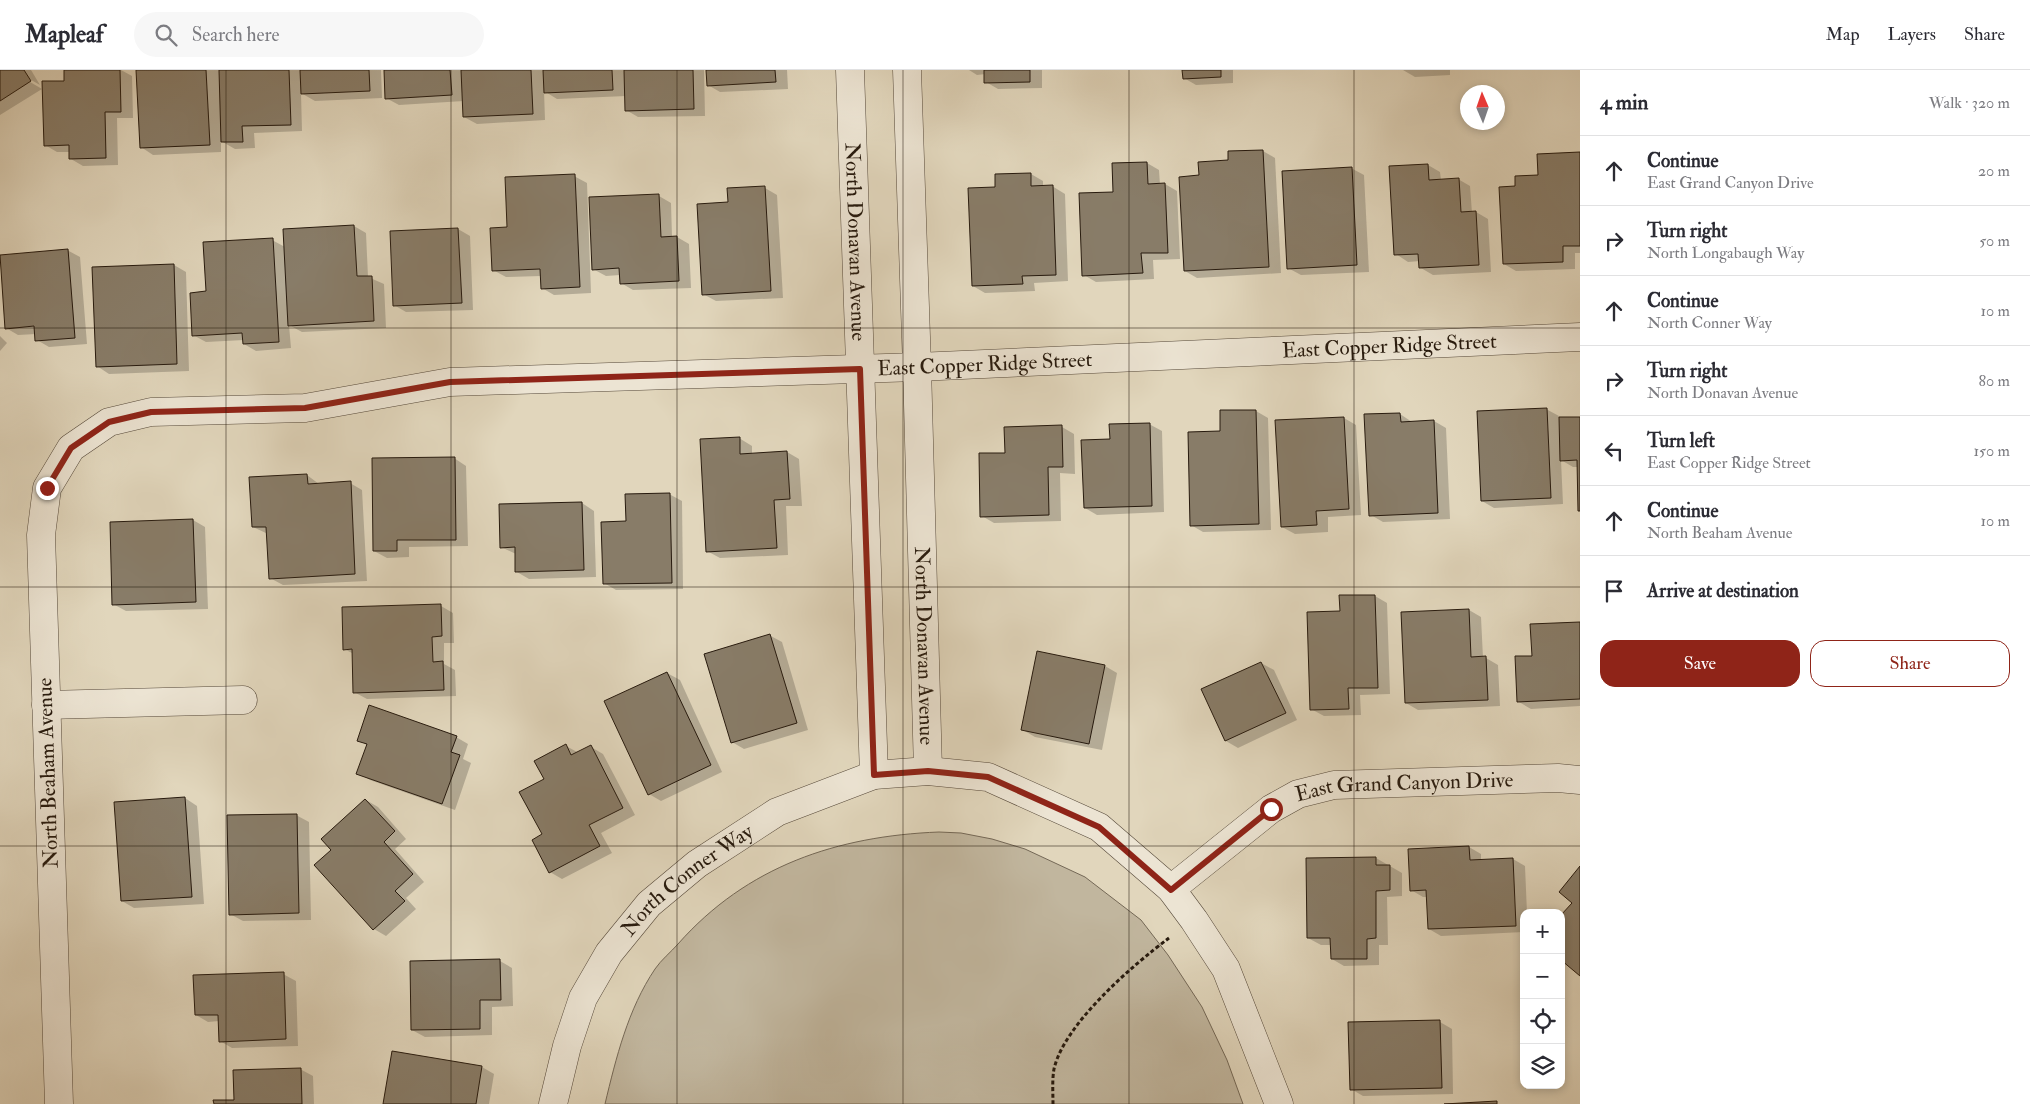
<!DOCTYPE html>
<meta charset="utf-8">
<style>
body{margin:0;font-family:"IM FELL Double Pica",serif;background:#f7f7f7;color:#2b2b33}
.controls{position:absolute;right:15px;bottom:15px;display:grid;overflow:hidden;border-radius:10px;box-shadow:0 2px 8px #0003}
.controls button{width:45px;height:45px;display:grid;place-items:center;padding:0;border:0;border-bottom:1px solid #e1e1e2;background:#fff;color:#2b2b33;font:25px sans-serif}
.compass{position:absolute;left:1460px;top:15px;width:45px;height:45px;border-radius:50%;background:#fff;box-shadow:0 2px 8px #0003;rotate:358deg}
.stop{position:absolute;width:15px;height:15px;margin:-11px;border:4px solid #8f2418;border-radius:50%;background:#fff}
.stop.end{background:#8f2418;border-color:#fff;box-shadow:0 1px 5px #0008}
.list{margin:0;padding:0;list-style:none}
h2{display:flex;justify-content:space-between;align-items:center;height:65px;margin:0;padding:0 20px;font-size:21px}
h2 small{font-size:16px;font-weight:400;color:#7c7c81}
.list li{display:grid;grid-template-columns:32px 1fr auto;gap:15px;align-items:center;box-sizing:border-box;height:70px;padding:0 20px;border-top:1px solid #e1e1e2}
.list b{display:block;font-size:19px;white-space:nowrap}
.list p{margin:0;font-size:16px;white-space:nowrap;color:#7c7c81}
.list em{font-size:16px;font-style:normal;color:#7c7c81}
.actions{display:flex;gap:10px;padding:15px 20px}
.actions a{flex:1;padding:11px 0;border:1px solid #8f2418;border-radius:15px;text-align:center;font-size:18px;color:#8f2418}
.actions .main{background:#8f2418;color:#fff}
.icon{flex:none;width:28px;height:28px;fill:none;stroke:currentColor;stroke-width:2;stroke-linecap:round;stroke-linejoin:round}
.map{position:relative;flex:none;width:1580px;height:1034px;overflow:hidden}
header{display:flex;align-items:center;gap:30px;box-sizing:border-box;height:70px;padding:0 25px;background:#fff;border-bottom:1px solid #e1e1e2}
header strong{font-size:24px}
nav{display:flex;gap:28px;margin-inline-start:auto;font-size:18px}
.search{width:350px;height:45px;background:#f7f7f7;display:flex;align-items:center;gap:12px;box-sizing:border-box;padding:0 18px;border-radius:28px;color:#7c7c81;font-size:19px}
main{display:flex}
aside{flex:1;background:#fff}
.map>svg:first-child{display:block}
.green{fill:#c1b69e;stroke:#746856}
.shadow{fill:#0003}
.building{fill:#887c68;stroke:#271a0e}
.lines{fill:none;stroke-linecap:round;stroke-linejoin:round}
.street-casing{stroke:#56493a;stroke-width:29}
.path{stroke:#271a0e;stroke-width:3;stroke-dasharray:4 2.5;stroke-linecap:butt}
.street{stroke:#ece4d3;stroke-width:28}
.route{stroke:#8f2418;stroke-width:6}
.grid{fill:none;stroke:#271a0e;stroke-width:1;stroke-opacity:0.55}
.labels{text-anchor:middle;dominant-baseline:central;stroke-width:4;stroke-linejoin:round;paint-order:stroke}
.street-label{font-size:21px;fill:#271a0e;stroke:#ece4d3}
</style>
<header>
<strong>Mapleaf</strong>
<div class="search"><svg class="icon" aria-label="search" viewBox="0 0 24 24"><circle cx="10" cy="10" r="6"/><path d="M15 15l6 6"/></svg>Search here</div>
<nav><a>Map</a><a>Layers</a><a>Share</a></nav>
</header>
<main>
<div class="map">
<svg width="1580" height="1034" viewBox="0 0 1580 1034">
<rect width="100%" height="100%" fill="#e1d6bc"/>
<filter id="stains"><feTurbulence type="fractalNoise" baseFrequency=".004" numOctaves="4"/><feColorMatrix values="0 0 0 0 .2 0 0 0 0 .09 0 0 0 0 .02 0 0 0 .5 -.17"/></filter>
<radialGradient id="worn" r=".72"><stop offset=".6" stop-color="#630" stop-opacity="0"/><stop offset="1" stop-color="#630" stop-opacity=".3"/></radialGradient>
<path class="green" d="M939,762L961,763L992,769L1025,779L1085,807L1141,850L1168,885L1202,937L1227,990L1243,1034H605C616,988 628,939 655,899C661,890 671,882 678,874C747,796 837,766 939,762Z"/>
<g class="shadow">
<path d="M0,0H31L40,15L26,7L25,9L42,19L0,45Z"/>
<path d="M65,0H121L132,6L133,48H117L118,95L83,96L71,89L70,82H57L45,75L65,12Z"/>
<path d="M138,0H381L382,28L315,31L301,23L302,61L254,63L255,78L235,79L221,71V82L153,85L141,77Z"/>
<path d="M385,0H704L705,46L638,47L626,40V26L557,29L544,21L545,50L477,54L464,47V31L399,35L386,28Z"/>
<path d="M707,0H787L788,19L720,22L708,15Z"/>
<path d="M969,0H1042V18L998,19L986,12V4L977,5Z"/>
<path d="M1184,0H1233V13L1196,15L1184,8Z"/>
<path d="M1403,0H1450V5L1415,7Z"/>
<path d="M1263,81L1275,88L1281,203L1197,208L1185,201L1200,107L1229,91Z"/>
<path d="M1580,83V183H1575V199L1516,201L1504,194L1516,117L1539,107Z"/>
<path d="M1147,93L1159,100L1160,115L1165,114L1177,121L1180,189L1153,190L1154,209L1096,212L1084,205L1114,123Z"/>
<path d="M1428,95L1440,102L1441,110L1458,109L1470,116L1472,143L1476,142L1488,149L1491,202L1433,205L1421,198L1420,191L1408,192L1396,184L1391,97Z"/>
<path d="M1351,98L1364,105L1369,202L1301,205L1288,198Z"/>
<path d="M1031,104L1043,111V117L1052,116L1065,124L1068,211L1034,213L1035,221L985,223L973,216L997,118Z"/>
<path d="M574,106L587,113L591,223L554,225L542,218L541,206L506,207L493,200L508,158Z"/>
<path d="M765,118L777,125L783,228L716,231L703,224L729,134Z"/>
<path d="M659,126L671,133L672,167H677L689,174L691,218L633,220L621,213L620,205L606,206L593,199Z"/>
<path d="M354,156L366,163L368,207L384,214L386,258L302,262L289,255L291,278L256,281L244,274V270L206,272L193,265L207,223L272,170L285,177Z"/>
<path d="M458,159L470,166L473,240L406,242L394,235L391,162Z"/>
<path d="M67,180L80,187L87,274L49,277L37,270L36,264L18,265L6,258L0,186Z"/>
<path d="M174,195L186,202L189,301L109,304L97,296Z"/>
<path d="M0,266L7,273L0,281Z"/>
<path d="M1546,339L1559,346V349L1580,348V441L1579,397H1573L1561,390L1563,434L1494,438L1482,431Z"/>
<path d="M1256,341L1268,348L1271,460L1203,462L1191,455L1221,362Z"/>
<path d="M1400,344L1412,352L1434,351L1446,358L1450,449L1383,452L1371,445Z"/>
<path d="M1344,348L1356,355L1361,445L1328,447V462L1295,464L1282,457Z"/>
<path d="M1149,354L1162,361L1164,442L1097,445L1085,438L1111,370Z"/>
<path d="M1062,357L1074,364L1075,404L1060,403L1061,451L994,453L982,446L1006,384Z"/>
<path d="M739,368L752,376V384L787,382L799,389L802,436H786L788,485L720,488L707,481Z"/>
<path d="M454,388L466,396L468,476L409,477V487L387,488L374,481Z"/>
<path d="M307,405L319,414L350,413L362,420L367,511L283,515L270,508L268,464L253,457Z"/>
<path d="M669,424L682,431L683,519L616,520L604,513L628,453Z"/>
<path d="M582,433L594,441L596,507L529,509L517,502L516,484L501,477Z"/>
<path d="M193,450L205,457L208,539L126,541L113,534L111,453Z"/>
<path d="M1375,526L1387,533L1390,624L1360,625L1361,645L1324,646L1311,639L1341,542Z"/>
<path d="M441,536L453,543L454,573H444V594L455,600L456,626L367,629L354,622V584L344,579Z"/>
<path d="M1469,540L1481,547L1483,588H1486L1498,595L1500,636L1418,640L1406,633Z"/>
<path d="M1580,553V636L1531,639L1519,632L1533,587Z"/>
<path d="M769,565L782,572L808,660L744,679L732,672Z"/>
<path d="M1038,582L1105,596L1117,603L1102,680L1035,667L1023,660Z"/>
<path d="M1261,593L1274,600L1297,650L1238,678L1226,671Z"/>
<path d="M667,603L680,610L722,702L661,731L649,724Z"/>
<path d="M456,667L468,674L463,689L471,693L455,740L370,710L358,703L367,675L358,670Z"/>
<path d="M566,676L579,683L591,677L603,684L635,745L601,763L612,783L562,809L550,802L546,709Z"/>
<path d="M185,728L197,736L204,834L134,838L122,831Z"/>
<path d="M366,730L378,737L406,769L395,779L424,812L406,828L416,839L386,866L374,859L316,795L333,780Z"/>
<path d="M296,745L309,752L311,850L243,851L230,844Z"/>
<path d="M1469,777L1481,784V791L1513,789L1525,796L1527,843H1524V862L1441,866L1429,859L1428,827H1423L1411,820Z"/>
<path d="M1376,788L1402,803V826L1387,827L1388,875H1379V895L1344,896L1332,889V875H1321L1308,868Z"/>
<path d="M500,891L512,898L513,936L492,937V965L425,967L412,960Z"/>
<path d="M283,904L296,911L298,976L232,978L220,971L219,951L208,952L196,945Z"/>
<path d="M1440,952L1452,959L1453,1024L1363,1026L1351,1019Z"/>
<path d="M482,997L494,1004L489,1034H384Z"/>
<path d="M300,999L313,1006L314,1034H215L236,1031Z"/>
</g>
<g class="building">
<path d="M0,0H24L31,11L0,31Z"/>
<path d="M64,0H120L121,42H105L106,88L69,89V75L44,76L42,11H64Z"/>
<path d="M136,0H206L210,75L140,78Z"/>
<path d="M219,0H289L291,55L242,56L243,72H221Z"/>
<path d="M300,0H369L370,21L301,24Z"/>
<path d="M384,0H450L452,25L385,29Z"/>
<path d="M461,0H531L533,44L463,47Z"/>
<path d="M543,0H612L613,20L544,23Z"/>
<path d="M624,0H693L694,39L625,41Z"/>
<path d="M706,0H775L776,12L707,16Z"/>
<path d="M984,0H1030V12L984,13Z"/>
<path d="M1182,0H1221V7L1183,9Z"/>
<path d="M1263,80L1269,197L1184,201L1179,107L1199,105L1198,92L1228,90V81Z"/>
<path d="M1580,82V176H1563V192L1503,194L1499,117L1515,116V106L1538,105L1537,84Z"/>
<path d="M1147,92L1148,114L1165,113L1168,183H1141L1143,203L1082,206L1079,123L1113,122L1112,93Z"/>
<path d="M1428,94L1429,110L1459,108L1461,142L1476,141L1479,195L1419,198L1418,184L1394,185L1389,96Z"/>
<path d="M1352,97L1357,195L1287,199L1282,101Z"/>
<path d="M1031,103V116L1053,115L1056,205L1022,206L1023,214L972,216L968,118L995,117V104Z"/>
<path d="M575,104L580,217L541,219L540,199L492,201L490,158L507,157L505,107Z"/>
<path d="M765,116L771,221L702,225L697,134L728,132L727,118Z"/>
<path d="M659,124L661,167L677,166L679,211L620,214L619,198L592,200L589,127Z"/>
<path d="M354,155L357,206H372L374,251L288,256L283,159Z"/>
<path d="M458,158L462,233L393,236L390,161Z"/>
<path d="M273,168L279,272L243,274L242,263L192,266L190,223L206,221L203,172Z"/>
<path d="M68,179L75,268L35,271L34,256L5,259L0,185Z"/>
<path d="M174,194L177,294L96,297L92,197Z"/>
<path d="M1547,338L1551,428L1481,431L1477,341Z"/>
<path d="M1220,340H1256L1259,454L1190,456L1188,362L1220,361Z"/>
<path d="M1400,343L1401,352L1434,350L1438,443L1369,446L1364,344Z"/>
<path d="M1344,347L1349,439L1316,441L1317,455L1281,457L1275,350Z"/>
<path d="M1559,347H1580V441H1578L1577,390L1560,391Z"/>
<path d="M1150,353L1152,436L1084,438L1081,370L1110,369L1109,354Z"/>
<path d="M1062,355L1063,397H1048L1049,445L980,447L979,383H1005L1004,357Z"/>
<path d="M740,367V384L787,381L790,429L774,430L777,478L706,482L700,369Z"/>
<path d="M455,387L456,470H397V481H373L372,388Z"/>
<path d="M307,404L308,414L351,411L355,504L269,509L266,457H252L249,407Z"/>
<path d="M670,423L672,513L603,514L601,452L626,451L625,424Z"/>
<path d="M582,432L584,500L515,502V477L500,478L499,434Z"/>
<path d="M193,449L196,532L112,535L110,452Z"/>
<path d="M1339,525H1375L1378,618H1348L1349,639L1310,640L1307,542L1340,541Z"/>
<path d="M441,534L442,566L432,567L433,592L443,591L444,620L353,623L352,579L343,580L342,537Z"/>
<path d="M1469,539L1471,587L1486,586L1488,630L1405,633L1401,542Z"/>
<path d="M1580,552V629L1517,632L1515,586H1532L1530,554Z"/>
<path d="M770,564L797,653L731,673L704,584Z"/>
<path d="M1037,581L1105,595L1089,674L1021,660Z"/>
<path d="M1261,592L1286,643L1225,671L1201,619Z"/>
<path d="M667,602L711,695L648,725L604,631Z"/>
<path d="M369,635L457,666L451,682L460,685L442,734L356,704L367,674L357,671Z"/>
<path d="M566,674L571,685L591,675L623,738L589,755L600,776L549,803L532,770L542,764L519,722L544,709L534,691Z"/>
<path d="M185,727L192,827L121,831L114,732Z"/>
<path d="M365,729L395,761L384,772L413,804L395,821L405,831L373,860L314,795L331,780L321,769Z"/>
<path d="M297,744L299,843L229,845L227,745Z"/>
<path d="M1469,776L1470,790L1513,788L1516,856L1428,859L1426,820L1410,821L1408,779Z"/>
<path d="M1376,787V795H1390V820L1376,821V868L1367,869V889H1331L1330,868H1307L1306,788Z"/>
<path d="M1580,796V906L1561,890V845L1572,833L1559,822Z"/>
<path d="M500,889L501,930H480V959L411,960L410,891Z"/>
<path d="M284,902L286,969L219,972L218,945H195L193,905Z"/>
<path d="M1440,950L1442,1018L1350,1020L1348,952Z"/>
<path d="M392,981L482,996L476,1034H383Z"/>
<path d="M301,998L302,1034H214L213,1030H234L233,1000Z"/>
<path d="M1497,1031V1034H1444Z"/>
</g>
<g class="lines">
<g class="street-casing">
<g id="street">
<path id="s1" d="M850,0L874,705"/>
<path id="s2" d="M907,0L917,297L928,701"/>
<path d="M46,635L243,630"/>
<path id="s3" d="M1171,819L1271,739L1298,724L1334,715L1558,708L1580,710"/>
<path id="s4" d="M59,1034L41,465L47,418L71,378L109,352L151,342L305,338L450,312L917,297L1580,267"/>
<path id="s5" d="M553,1034L567,976L583,928L609,883L649,834L697,794L777,742L874,705L928,701L988,707L1099,757L1171,819L1194,850L1226,899L1279,1034"/>
</g>
</g>
<path class="path" d="M1053,1034C1053,1023 1052,1010 1054,999C1064,954 1133,895 1169,868"/>
<use href="#street" class="street"/>
</g>
<g class="lines">
<path class="route" d="M47,418L71,378L109,352L151,342L305,338L450,312L860,299L874,705L928,701L988,707L1099,757L1171,820L1271,739"/>
</g>
<path class="grid" d="M226,0V1034M451,0V1034M677,0V1034M903,0V1034M1129,0V1034M1354,0V1034M0,258H1580M0,517H1580M0,776H1580"/>
<g class="labels">
<g class="street-label">
<text stroke="none"><textPath href="#s1" startOffset="172">North Donavan Avenue</textPath></text>
<text stroke="none"><textPath href="#s4" startOffset="1994">East Copper Ridge Street</textPath></text>
<text stroke="none"><textPath href="#s4" startOffset="1589">East Copper Ridge Street</textPath></text>
<text stroke="none"><textPath href="#s2" startOffset="576">North Donavan Avenue</textPath></text>
<text transform="translate(48 703) rotate(-92)">North Beaham Avenue</text>
<text stroke="none"><textPath href="#s3" startOffset="266">East Grand Canyon Drive</textPath></text>
<text stroke="none"><textPath href="#s5" startOffset="270">North Conner Way</textPath></text>
</g>
</g>
<rect width="100%" height="100%" filter="url(#stains)"/>
<rect width="100%" height="100%" fill="url(#worn)"/>
</svg>
<div class="controls">
<button>+</button>
<button>−</button>
<button><svg class="icon" aria-label="locate" viewBox="0 0 24 24"><circle cx="12" cy="12" r="6"/><path d="M12 2v4M12 18v4M2 12h4M18 12h4"/></svg></button>
<button><svg class="icon" aria-label="layers" viewBox="0 0 24 24"><path d="M12 4l9 5-9 5-9-5zM3 14l9 5 9-5"/></svg></button>
</div>
<svg class="compass" viewBox="-18 -18 36 36"><path d="M0-13l5 13h-10z" fill="#e53935"/><path d="M0 13l5-13h-10z" fill="#7c7c81"/></svg>
<div class="stop" style="left:1271px;top:739px"></div>
<div class="stop end" style="left:47px;top:418px"></div>
</div>
<aside>
<h2>4 min<small>Walk · 320 m</small></h2>
<ul class="list">
<li><svg class="icon" aria-label="ahead" viewBox="0 0 24 24"><path d="M12 20V5M6 11l6-6 6 6"/></svg><div><b>Continue</b><p>East Grand Canyon Drive</p></div><em>20 m</em></li>
<li><svg class="icon" aria-label="right" viewBox="0 0 24 24"><path d="M7 20v-9h11M14 6l5 5-5 5"/></svg><div><b>Turn right</b><p>North Longabaugh Way</p></div><em>50 m</em></li>
<li><svg class="icon" aria-label="ahead" viewBox="0 0 24 24"><path d="M12 20V5M6 11l6-6 6 6"/></svg><div><b>Continue</b><p>North Conner Way</p></div><em>10 m</em></li>
<li><svg class="icon" aria-label="right" viewBox="0 0 24 24"><path d="M7 20v-9h11M14 6l5 5-5 5"/></svg><div><b>Turn right</b><p>North Donavan Avenue</p></div><em>80 m</em></li>
<li><svg class="icon" aria-label="left" viewBox="0 0 24 24"><path d="M17 20v-9H6M10 6l-5 5 5 5"/></svg><div><b>Turn left</b><p>East Copper Ridge Street</p></div><em>150 m</em></li>
<li><svg class="icon" aria-label="ahead" viewBox="0 0 24 24"><path d="M12 20V5M6 11l6-6 6 6"/></svg><div><b>Continue</b><p>North Beaham Avenue</p></div><em>10 m</em></li>
<li><svg class="icon" aria-label="arrive" viewBox="0 0 24 24"><path d="M6 21V4h12l-3 4 3 4H6"/></svg><div><b>Arrive at destination</b></div></li>
</ul>
<div class="actions"><a class="main">Save</a><a>Share</a></div>
</aside>
</main>
